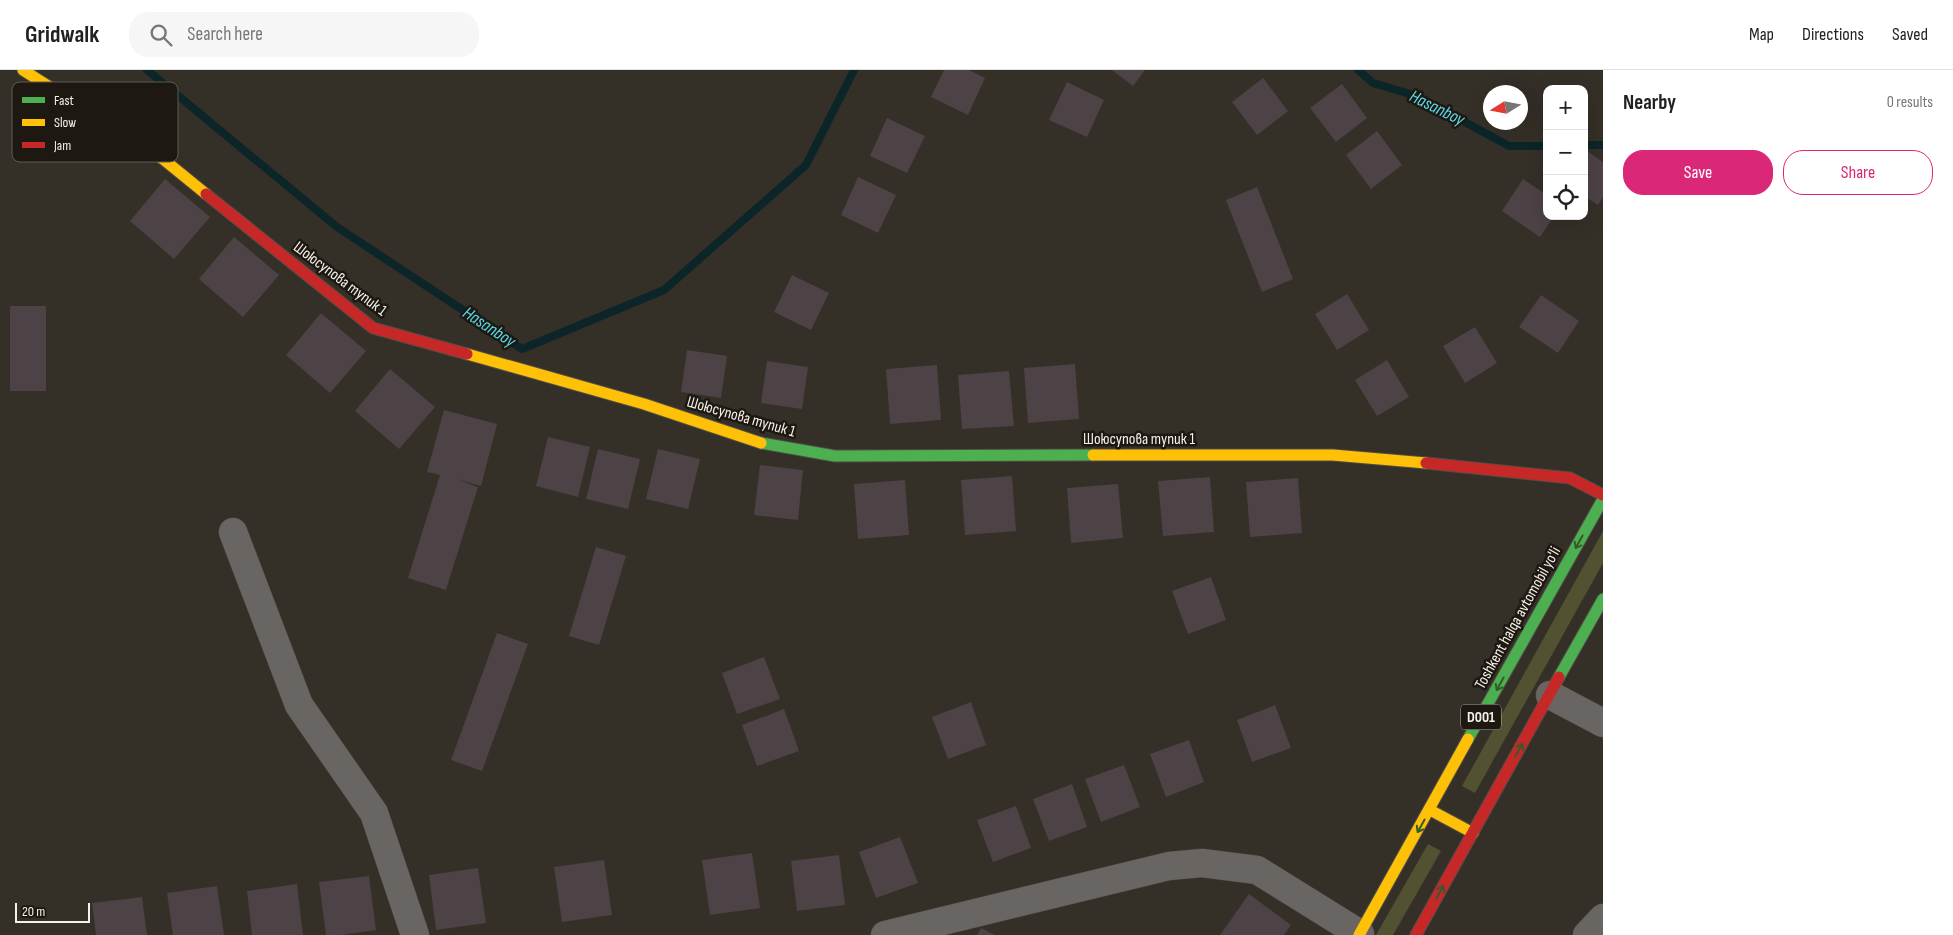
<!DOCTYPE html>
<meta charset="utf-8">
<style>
body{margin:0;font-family:"Sofia Sans Condensed",sans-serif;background:#f6f6f6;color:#222}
.controls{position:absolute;right:15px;top:15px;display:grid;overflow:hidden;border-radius:10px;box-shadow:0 5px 20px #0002}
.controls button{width:45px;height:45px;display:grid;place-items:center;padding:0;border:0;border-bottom:1px solid #e0e0e0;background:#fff;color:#222;font:25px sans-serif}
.compass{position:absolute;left:1483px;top:15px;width:45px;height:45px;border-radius:50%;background:#fff;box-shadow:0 5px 20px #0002;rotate:259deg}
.scale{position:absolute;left:15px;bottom:12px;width:75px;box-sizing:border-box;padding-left:5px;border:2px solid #f6f0e6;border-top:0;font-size:14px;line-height:18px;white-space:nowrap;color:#f6f0e6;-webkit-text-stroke:4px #1d1912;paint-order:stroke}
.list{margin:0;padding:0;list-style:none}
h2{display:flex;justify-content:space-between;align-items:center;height:65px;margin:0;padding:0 20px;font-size:21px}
h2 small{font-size:16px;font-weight:400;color:#767676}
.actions{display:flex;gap:10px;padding:15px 20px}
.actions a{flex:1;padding:11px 0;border:1px solid #db2777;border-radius:20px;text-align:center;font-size:18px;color:#db2777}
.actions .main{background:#db2777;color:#fff}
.icon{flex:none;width:28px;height:28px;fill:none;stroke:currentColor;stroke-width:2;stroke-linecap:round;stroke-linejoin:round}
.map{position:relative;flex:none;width:1603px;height:865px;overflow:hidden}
header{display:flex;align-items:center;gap:30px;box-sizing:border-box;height:70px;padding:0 25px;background:#fff;border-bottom:1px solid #e0e0e0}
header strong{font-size:24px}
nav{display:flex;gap:28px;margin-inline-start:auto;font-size:18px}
.search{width:350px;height:45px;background:#f6f6f6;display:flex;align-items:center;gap:12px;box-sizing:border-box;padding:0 18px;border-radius:20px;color:#767676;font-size:19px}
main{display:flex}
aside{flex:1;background:#fff}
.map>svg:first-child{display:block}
.green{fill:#515231}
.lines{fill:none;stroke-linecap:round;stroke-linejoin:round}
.stream{stroke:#0c2528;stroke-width:8}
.building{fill:#4d4246}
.street-casing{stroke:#524d46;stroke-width:29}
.fast-casing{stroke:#524d46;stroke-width:13}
.slow-casing{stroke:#524d46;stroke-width:13}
.jam-casing{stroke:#524d46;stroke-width:13}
.street{stroke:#696563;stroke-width:28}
.fast{stroke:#4caf50;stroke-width:11}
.slow{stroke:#ffc107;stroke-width:11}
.jam{stroke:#c62828;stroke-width:11}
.oneway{stroke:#325c2e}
.labels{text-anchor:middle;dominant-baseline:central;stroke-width:5;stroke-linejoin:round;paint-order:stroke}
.shield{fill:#1d1912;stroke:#b5b0a6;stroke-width:1}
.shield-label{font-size:15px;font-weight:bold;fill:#f6f0e6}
.street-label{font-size:16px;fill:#f6f0e6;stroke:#1d1912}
.water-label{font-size:18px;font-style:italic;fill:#5adbed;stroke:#1d1912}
.key{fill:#1d1912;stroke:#5e5a52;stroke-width:1}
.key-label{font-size:14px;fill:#f6f0e6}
</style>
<header>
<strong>Gridwalk</strong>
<div class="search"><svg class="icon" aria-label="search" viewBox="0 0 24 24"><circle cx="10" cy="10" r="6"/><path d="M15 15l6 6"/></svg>Search here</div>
<nav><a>Map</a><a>Directions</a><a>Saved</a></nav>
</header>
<main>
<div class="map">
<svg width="1603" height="865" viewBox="0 0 1603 865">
<rect width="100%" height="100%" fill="#342f27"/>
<g class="green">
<path d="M1603,461V493L1475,723L1462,716Z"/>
<path d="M1428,774L1441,781L1393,865H1376Z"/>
</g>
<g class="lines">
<g class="stream">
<path d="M147,0L337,157L522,279L664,220L806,95L854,0"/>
<path d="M1358,0L1373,13L1417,26L1509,76H1547"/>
<path d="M1584,75H1603"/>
</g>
</g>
<g class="building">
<path d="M944,0H969L985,8L968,45L931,27Z"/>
<path d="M1112,0H1145L1133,16Z"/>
<path d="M1263,8L1288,41L1257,65L1232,32Z"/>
<path d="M1067,12L1104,30L1087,67L1049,50Z"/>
<path d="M1342,14L1367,48L1336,72L1310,38Z"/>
<path d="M887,48L925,66L907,103L870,86Z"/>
<path d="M1377,61L1402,95L1371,119L1346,85Z"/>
<path d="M1584,79L1603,92V127L1598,135L1584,126Z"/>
<path d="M858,107L896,125L878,163L841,145Z"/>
<path d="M165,109L210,147L174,189L130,151Z"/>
<path d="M1523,109L1547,125V146H1554L1540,167L1502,141Z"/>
<path d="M1257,117L1293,209L1262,222L1226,130Z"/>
<path d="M234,167L279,205L243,247L199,209Z"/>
<path d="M792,205L829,223L811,260L774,242Z"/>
<path d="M1347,224L1369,260L1337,280L1315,244Z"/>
<path d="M1541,225L1579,251L1558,283L1519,257Z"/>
<rect x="10" y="236" width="36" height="85"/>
<path d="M321,243L366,281L330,323L286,285Z"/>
<path d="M1475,257L1497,293L1465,313L1443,276Z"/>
<path d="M687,280L727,286L721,328L681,322Z"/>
<path d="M1387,290L1409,327L1377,346L1355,310Z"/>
<path d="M767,291L808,297L802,339L761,333Z"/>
<path d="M1075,294L1079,349L1028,353L1024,298Z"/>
<path d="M937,295L941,350L890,354L886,299Z"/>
<path d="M390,299L435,337L399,379L355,341Z"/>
<path d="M1009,301L1014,356L962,359L958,305Z"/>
<path d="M444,340L497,354L481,416L456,409L478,417L446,520L408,508L440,405L427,402Z"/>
<path d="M548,367L590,377L578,427L536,416Z"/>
<path d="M598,379L640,389L628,439L586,429Z"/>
<path d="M658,379L700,389L688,439L646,429Z"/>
<path d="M760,395L803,400L798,450L754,445Z"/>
<path d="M1012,406L1016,461L965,465L961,410Z"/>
<path d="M1210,407L1214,462L1163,466L1158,411Z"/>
<path d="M1298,408L1302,463L1250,467L1246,412Z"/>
<path d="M905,410L909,465L858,469L854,414Z"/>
<path d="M1118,414L1123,468L1071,473L1067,418Z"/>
<path d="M596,477L626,486L599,575L569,566Z"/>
<path d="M1211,507L1226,550L1188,564L1172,521Z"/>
<path d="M497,563L528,574L482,701L451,690Z"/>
<path d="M764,587L780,629L737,644L722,603Z"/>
<path d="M971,632L986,675L948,689L932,647Z"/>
<path d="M1275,635L1291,678L1252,692L1237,650Z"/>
<path d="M784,639L799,681L757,696L742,655Z"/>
<path d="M1189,670L1204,712L1166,727L1150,684Z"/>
<path d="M1124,695L1140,737L1101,752L1085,709Z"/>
<path d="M1072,714L1087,757L1049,771L1033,729Z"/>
<path d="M1016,736L1031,778L993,792L977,750Z"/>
<path d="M900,767L918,813L876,828L859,782Z"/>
<path d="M752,783L760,838L710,845L702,790Z"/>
<path d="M839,785L845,835L797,841L791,791Z"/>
<path d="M604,790L612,845L562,852L554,797Z"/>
<path d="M478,798L486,853L436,860L429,805Z"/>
<path d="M369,806L376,860L341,865H326L319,812Z"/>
<path d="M297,814L303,865H252L247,821Z"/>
<path d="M217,816L224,865H173L167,823Z"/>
<path d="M1249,824L1291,855L1284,865H1220Z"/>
<path d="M142,827L147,865H96L92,833Z"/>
<path d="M981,858L995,865H977Z"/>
</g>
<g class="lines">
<g class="street-casing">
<g id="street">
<path d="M233,462L299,635L374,743L415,865"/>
<path d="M1550,625L1603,653"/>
<path d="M885,865L1169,796L1202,793L1257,800L1360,864"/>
<path d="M1587,865L1603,848"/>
</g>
</g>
<g class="fast-casing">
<g id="fast">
<path d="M761,373L835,386L1093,385"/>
<path d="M1559,607L1603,529"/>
<path d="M1468,669L1603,429"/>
</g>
</g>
<g class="slow-casing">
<g id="slow">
<path d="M23,0L163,89L206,124"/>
<path d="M467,284L644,334L761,373"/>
<path d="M1093,385H1333L1426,393"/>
<path d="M1430,740L1473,763"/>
<path d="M1359,865L1468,669"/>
</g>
</g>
<g class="jam-casing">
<g id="jam">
<path d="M206,124L373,258L467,284"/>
<path d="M1426,393L1570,408L1603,425"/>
<path d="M1416,865L1559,607"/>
</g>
</g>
<use href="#street" class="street"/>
<use href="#fast" class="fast"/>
<use href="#slow" class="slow"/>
<use href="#jam" class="jam"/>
</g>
<defs><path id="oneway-shaft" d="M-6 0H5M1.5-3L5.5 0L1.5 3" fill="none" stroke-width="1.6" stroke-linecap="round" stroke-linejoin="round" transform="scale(1.25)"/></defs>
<g class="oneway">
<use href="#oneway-shaft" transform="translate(1579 472) rotate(119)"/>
<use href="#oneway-shaft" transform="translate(1500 614) rotate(119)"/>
<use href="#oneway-shaft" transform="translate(1519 680) rotate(-61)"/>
<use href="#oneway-shaft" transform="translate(1421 756) rotate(119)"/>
<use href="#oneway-shaft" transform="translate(1440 822) rotate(-61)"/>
</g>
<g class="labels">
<rect class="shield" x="1461" y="634.5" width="40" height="25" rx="4"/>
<g class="shield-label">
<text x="1481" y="647">D001</text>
</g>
<g class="street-label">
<text transform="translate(340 209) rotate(37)">Шоюсупова тупик 1</text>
<text transform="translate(741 347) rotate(16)">Шоюсупова тупик 1</text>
<text x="1139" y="369">Шоюсупова тупик 1</text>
<text transform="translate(1518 548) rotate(-61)">Toshkent halqa avtomobil yo'li</text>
</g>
<g class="water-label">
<text transform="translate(1437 38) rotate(26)">Hasanboy</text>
<text transform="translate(489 257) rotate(33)">Hasanboy</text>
</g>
</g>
<rect x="12" y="12" width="166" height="80" rx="8" class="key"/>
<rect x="22" y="27" width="23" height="6" fill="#4caf50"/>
<rect x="22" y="49" width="23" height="7" fill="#ffc107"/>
<rect x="22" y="72" width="23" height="6" fill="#c62828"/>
<g class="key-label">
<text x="54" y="35">Fast</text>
<text x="54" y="57">Slow</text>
<text x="54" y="80">Jam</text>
</g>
</svg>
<div class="controls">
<button>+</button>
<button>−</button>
<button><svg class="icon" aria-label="locate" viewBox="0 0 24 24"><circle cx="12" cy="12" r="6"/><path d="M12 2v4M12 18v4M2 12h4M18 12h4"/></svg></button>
</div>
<svg class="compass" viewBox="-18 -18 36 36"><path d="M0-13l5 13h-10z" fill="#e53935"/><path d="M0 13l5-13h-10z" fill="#767676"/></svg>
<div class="scale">20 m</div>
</div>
<aside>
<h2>Nearby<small>0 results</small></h2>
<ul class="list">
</ul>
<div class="actions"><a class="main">Save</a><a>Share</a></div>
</aside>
</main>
